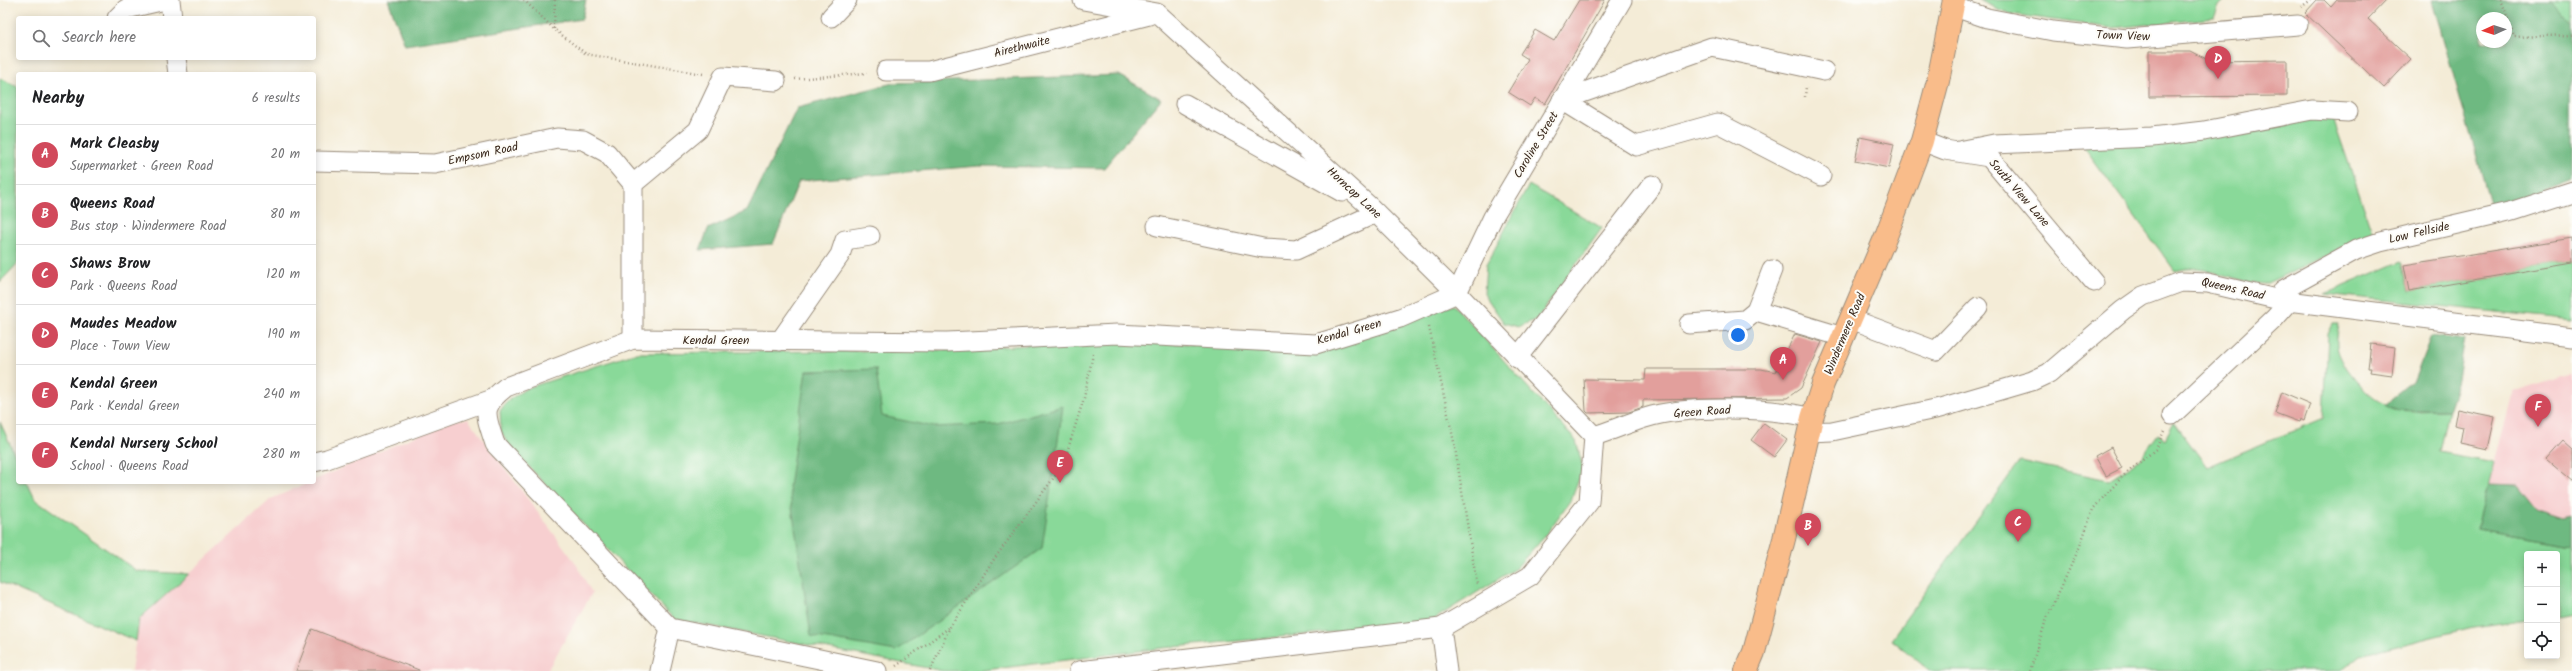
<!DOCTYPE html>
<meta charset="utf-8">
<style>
body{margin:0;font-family:Kalam,sans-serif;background:#f2f2f2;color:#202124}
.controls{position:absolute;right:12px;bottom:12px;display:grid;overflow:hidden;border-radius:4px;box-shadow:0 2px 10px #0003}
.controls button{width:36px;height:36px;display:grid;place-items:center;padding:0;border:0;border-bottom:1px solid #e0e0e0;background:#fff;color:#202124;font:20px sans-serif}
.compass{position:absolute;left:2476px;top:12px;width:36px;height:36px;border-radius:50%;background:#fff;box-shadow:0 2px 10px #0003;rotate:267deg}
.you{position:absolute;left:1738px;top:335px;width:14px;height:14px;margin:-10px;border:3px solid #fff;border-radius:50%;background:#1a73e8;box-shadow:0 0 0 6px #1a73e833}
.badge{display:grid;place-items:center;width:26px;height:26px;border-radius:50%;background:#d1495b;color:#fff;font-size:13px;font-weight:700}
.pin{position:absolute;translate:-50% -33px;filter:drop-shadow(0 1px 2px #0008)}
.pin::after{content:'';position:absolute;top:21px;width:14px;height:12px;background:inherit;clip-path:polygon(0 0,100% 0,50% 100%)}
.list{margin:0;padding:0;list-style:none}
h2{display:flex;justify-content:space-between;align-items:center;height:52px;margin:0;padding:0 16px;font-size:17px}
h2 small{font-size:13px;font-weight:400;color:#757577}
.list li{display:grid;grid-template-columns:26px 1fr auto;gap:12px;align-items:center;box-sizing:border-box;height:60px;padding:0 16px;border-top:1px solid #e0e0e0}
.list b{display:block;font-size:15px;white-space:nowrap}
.list p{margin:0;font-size:13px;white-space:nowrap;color:#757577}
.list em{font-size:13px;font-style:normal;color:#757577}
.icon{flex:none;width:22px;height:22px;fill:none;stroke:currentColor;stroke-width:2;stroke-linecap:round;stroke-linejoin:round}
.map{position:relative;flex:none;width:2572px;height:671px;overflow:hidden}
.search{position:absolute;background:#fff;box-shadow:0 2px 10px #0003;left:16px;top:16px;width:300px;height:44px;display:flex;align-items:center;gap:10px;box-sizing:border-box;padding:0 14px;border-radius:4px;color:#757577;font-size:15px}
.panel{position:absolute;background:#fff;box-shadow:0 2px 10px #0003;left:16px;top:72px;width:300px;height:412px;border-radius:4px}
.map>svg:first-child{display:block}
.built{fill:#f7cfd0}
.green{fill:#89d999;stroke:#62825c}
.forest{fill:#6eb981;stroke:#547250;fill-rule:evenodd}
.building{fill:#e29f9c}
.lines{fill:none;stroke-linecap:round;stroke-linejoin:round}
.minor-casing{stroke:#988b7a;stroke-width:21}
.highway-casing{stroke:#988b7a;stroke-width:24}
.path{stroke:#988b7a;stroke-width:2.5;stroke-dasharray:1 3;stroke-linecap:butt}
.minor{stroke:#fff;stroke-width:19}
.highway{stroke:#f9bc8a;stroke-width:22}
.labels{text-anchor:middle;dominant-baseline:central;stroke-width:4;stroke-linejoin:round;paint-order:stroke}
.street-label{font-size:12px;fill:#3b2a1e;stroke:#fdfcf7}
</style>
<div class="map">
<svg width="2572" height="671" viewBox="0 0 2572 671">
<rect width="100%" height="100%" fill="#fdfcf7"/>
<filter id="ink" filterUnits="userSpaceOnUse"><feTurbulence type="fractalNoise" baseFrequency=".025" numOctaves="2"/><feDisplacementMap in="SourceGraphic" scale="8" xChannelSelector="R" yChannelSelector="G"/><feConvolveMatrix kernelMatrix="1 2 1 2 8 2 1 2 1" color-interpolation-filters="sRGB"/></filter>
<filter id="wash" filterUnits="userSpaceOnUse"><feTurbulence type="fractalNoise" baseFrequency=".012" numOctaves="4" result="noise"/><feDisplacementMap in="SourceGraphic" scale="16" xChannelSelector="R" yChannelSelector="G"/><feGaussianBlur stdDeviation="0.9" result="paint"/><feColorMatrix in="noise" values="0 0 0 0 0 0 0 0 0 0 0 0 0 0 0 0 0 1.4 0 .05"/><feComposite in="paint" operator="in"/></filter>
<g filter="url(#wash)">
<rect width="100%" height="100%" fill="#f4ecd7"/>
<g class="built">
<path d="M2572,373V544L2477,528L2513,392Z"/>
<path d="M468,419L575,562L592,593L547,671H131L139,619L271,499L452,420Z"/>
</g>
<g class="green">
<path d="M1978,0H2225L2219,6L2214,18L2112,28L2011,14Z"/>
<path d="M2549,0H2572V25H2570Z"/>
<path d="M0,78L18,87V263L0,282Z"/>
<path d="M2310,116L2333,118L2373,234L2265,284C2235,283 2205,262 2175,271L2082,144Z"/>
<path d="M1529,185L1602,228L1537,319L1518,327L1504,323L1484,294L1486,265Z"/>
<path d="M2402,261L2409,291L2572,263V320L2325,294Z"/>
<path d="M1454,305L1576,441L1583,468L1572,498L1547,533L1516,568L1428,623L1163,648L977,671H943L674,619L509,446L501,431L500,411L507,401L527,388L637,353L950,350L1095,341L1318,348Z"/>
<path d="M2333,324H2339C2338,331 2336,339 2337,346C2339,367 2377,407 2399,410C2414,412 2432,410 2448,410L2439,452L2494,462L2477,528L2572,544V612L2557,615V554H2527V619L2469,628L2361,655L2341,671H1930L1891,639L2020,461L2108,480L2140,459L2158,434L2165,439L2174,422L2207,467L2324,418L2328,334Z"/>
<path d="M0,422L18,462V482H27L35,499L137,571L189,574L139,619L136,641L0,582Z"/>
</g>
<g class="forest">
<path d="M388,0H586L582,19L405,45Z"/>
<path d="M2432,0H2551L2572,25V179L2492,210ZM2482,18H2506V42H2482Z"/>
<path d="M1119,75L1161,99L1104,168L979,166L799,181L773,244L700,250L708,229L747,211L797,108L893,83Z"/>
<path d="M2431,336L2465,340L2457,384L2448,410H2398L2385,405L2413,382Z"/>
<path d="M876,369L882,416L934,427L998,424L1063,406L1042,548L896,651L811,636L789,487L806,371Z"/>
<path d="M2488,484L2518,485L2537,509L2565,518L2572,516V544L2477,528Z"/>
</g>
<g id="blocks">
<g class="building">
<path d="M1579,0H1605L1545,104L1535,98L1530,106L1508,92L1528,59L1520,54L1535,30L1554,41Z"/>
<path d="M2317,0H2324L2331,7L2337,0H2386L2368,19L2411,59L2384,88L2305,13Z"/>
<path d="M2149,51H2191L2210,61L2287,60V96L2149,97Z"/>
<path d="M1860,137L1894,144L1889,168L1855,161Z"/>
<path d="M2572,238V263L2409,291L2404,265Z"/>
<path d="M1795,334L1822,342L1801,388L1787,398L1643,400V407L1629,412L1588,413L1586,411L1584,379L1645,380L1646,369H1761L1776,372Z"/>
<path d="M2371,344L2395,347L2392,375L2370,372L2371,368H2368Z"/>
<path d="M2282,392L2310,404L2304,421L2300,419L2299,422L2275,413Z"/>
<path d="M2457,409L2495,417L2488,449L2460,443L2463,427L2454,425Z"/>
<path d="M1764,423L1787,440L1774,457L1751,440Z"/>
<path d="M2563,440L2572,448V481L2546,459Z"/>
<path d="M2111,447L2122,468L2106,476L2095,456Z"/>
<path d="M312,629L419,670V671H296Z"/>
</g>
</g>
</g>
<g filter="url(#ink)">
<use href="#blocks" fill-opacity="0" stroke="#988b7a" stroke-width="1"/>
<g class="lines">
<g class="minor-casing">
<g id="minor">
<path d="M170,0L172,18"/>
<path d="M1083,0L1157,13L1369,206L1457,293L1594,436"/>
<path d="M1952,6L1987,18L2053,31L2127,39L2298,25"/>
<path d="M831,17L847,0"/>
<path d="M117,18L126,9L165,0"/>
<path d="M176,58L178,74"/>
<path d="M886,71H929L1149,15"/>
<path d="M1562,100L1636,146L1718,123L1821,176"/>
<path d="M1562,100L1712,47L1824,71"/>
<path d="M1185,104L1342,192"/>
<path d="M1922,141L1945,150L1989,157L2094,282"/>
<path d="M1959,151L1994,144L2152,137L2204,131L2312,110L2348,112"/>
<path d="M314,161L435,164L557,138L583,140L607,153L633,184V339"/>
<path d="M633,184L698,130L723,77L776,81"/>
<path d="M1157,226L1263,248L1296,250L1376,213"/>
<path d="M2280,300L2283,290L2356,250L2380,242L2513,211L2572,192"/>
<path d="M1756,311L1772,270"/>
<path d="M1851,319L1936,351L1978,307"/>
<path d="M1689,324L1745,320L1756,311L1843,337"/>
<path d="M780,341L840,255L845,240L870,236"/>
<path d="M1517,358L1652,185"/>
<path d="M2172,415L2274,319L2290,301"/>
<path d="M1809,432L1832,431L1940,408L2032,381L2049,373L2123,310L2143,296L2181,282L2208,283L2280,300L2572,337"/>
<path d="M1594,436C1611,431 1628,423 1645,418C1685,405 1772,407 1812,418"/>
<path d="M314,462L327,459L490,400"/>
<path d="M1441,628L1447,671"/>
<path d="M660,671L670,628"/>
<path d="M877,671L670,628L495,444C486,415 479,408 506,387L633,339L947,342L1117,334L1316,344L1400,318L1457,293L1493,217L1622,0"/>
<path d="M1079,671L1441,628L1530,576L1589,502L1594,436"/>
</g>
</g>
<g class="highway-casing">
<path id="highway" d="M1746,671L1754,652L1784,539L1812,418L1823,384L1886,236L1922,141L1938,81L1954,0"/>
</g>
<g class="path">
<path d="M524,0L554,29L586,54L703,74"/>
<path d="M2501,0L2514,37L2572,35"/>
<path d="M2301,7L2311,0"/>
<path d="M554,29L555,0"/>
<path d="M795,79L867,73"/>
<path d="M1805,97L1806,87"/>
<path d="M1429,327L1454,442L1477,585"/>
<path d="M896,666L950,627"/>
<path d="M930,671L950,627L992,562L1063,465L1084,398L1093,354"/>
<path d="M2030,671L2046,620L2080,546L2093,509L2122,477L2156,449L2164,431"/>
</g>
<use href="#minor" class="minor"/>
<use href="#highway" class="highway"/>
</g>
</g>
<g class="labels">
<g class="street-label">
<text transform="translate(2123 36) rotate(2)">Town View</text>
<text transform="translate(1022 47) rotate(-14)">Airethwaite</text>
<text transform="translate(1536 145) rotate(-59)">Caroline Street</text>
<text transform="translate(483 154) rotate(-12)">Empsom Road</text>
<text transform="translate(1354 193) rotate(43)">Horncop Lane</text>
<text transform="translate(2019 193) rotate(49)">South View Lane</text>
<text transform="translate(2419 233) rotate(-13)">Low Fellside</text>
<text transform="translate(2233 289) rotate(13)">Queens Road</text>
<text transform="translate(1349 332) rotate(-16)">Kendal Green</text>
<text transform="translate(1845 334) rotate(-67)">Windermere Road</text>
<text x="716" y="340">Kendal Green</text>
<text transform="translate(1702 412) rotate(-4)">Green Road</text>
</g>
</g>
</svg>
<div class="controls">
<button>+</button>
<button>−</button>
<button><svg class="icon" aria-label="locate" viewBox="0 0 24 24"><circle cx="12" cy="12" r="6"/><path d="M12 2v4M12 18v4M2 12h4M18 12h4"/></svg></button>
</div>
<svg class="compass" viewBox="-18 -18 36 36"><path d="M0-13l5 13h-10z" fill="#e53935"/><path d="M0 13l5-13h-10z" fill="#757577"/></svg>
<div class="you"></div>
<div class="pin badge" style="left:1783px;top:380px">A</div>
<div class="pin badge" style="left:1808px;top:546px">B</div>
<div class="pin badge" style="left:2018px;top:542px">C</div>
<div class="pin badge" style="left:2218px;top:79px">D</div>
<div class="pin badge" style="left:1060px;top:483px">E</div>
<div class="pin badge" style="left:2538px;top:427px">F</div>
<div class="search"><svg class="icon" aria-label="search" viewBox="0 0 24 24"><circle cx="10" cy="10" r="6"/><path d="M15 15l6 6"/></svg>Search here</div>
<section class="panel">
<h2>Nearby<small>6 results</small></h2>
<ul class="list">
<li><span class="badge">A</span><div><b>Mark Cleasby</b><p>Supermarket · Green Road</p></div><em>20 m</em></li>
<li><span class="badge">B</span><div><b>Queens Road</b><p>Bus stop · Windermere Road</p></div><em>80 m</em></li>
<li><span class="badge">C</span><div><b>Shaws Brow</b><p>Park · Queens Road</p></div><em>120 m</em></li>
<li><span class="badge">D</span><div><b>Maudes Meadow</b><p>Place · Town View</p></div><em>190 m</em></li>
<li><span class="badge">E</span><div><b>Kendal Green</b><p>Park · Kendal Green</p></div><em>240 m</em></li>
<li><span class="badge">F</span><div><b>Kendal Nursery School</b><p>School · Queens Road</p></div><em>280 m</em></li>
</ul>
</section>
</div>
